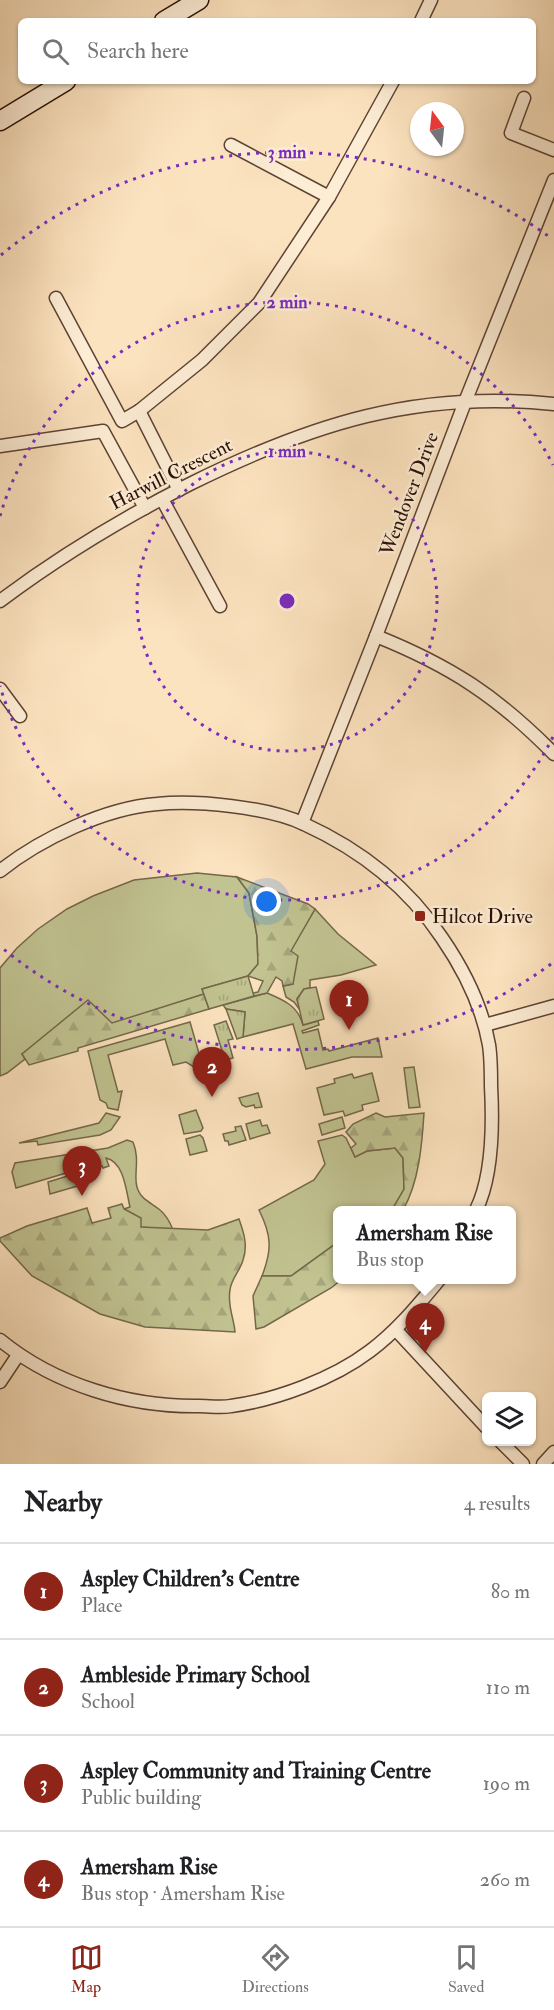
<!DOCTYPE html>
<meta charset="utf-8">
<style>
body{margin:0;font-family:"IM FELL Double Pica",serif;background:#f6f6f6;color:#202124}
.controls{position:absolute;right:18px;bottom:18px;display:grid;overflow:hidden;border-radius:9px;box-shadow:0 2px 4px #0004}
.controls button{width:54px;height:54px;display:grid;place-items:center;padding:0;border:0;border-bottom:2px solid #e0e0e0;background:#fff;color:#202124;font:30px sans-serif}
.compass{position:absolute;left:410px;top:102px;width:54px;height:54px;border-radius:50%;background:#fff;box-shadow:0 2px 4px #0004;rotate:345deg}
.you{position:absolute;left:267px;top:902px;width:21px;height:21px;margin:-15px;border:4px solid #fff;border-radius:50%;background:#1a73e8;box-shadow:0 0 0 9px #1a73e833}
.badge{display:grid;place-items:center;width:39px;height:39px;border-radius:50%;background:#8f2418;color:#fff;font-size:20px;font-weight:700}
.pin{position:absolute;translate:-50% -50px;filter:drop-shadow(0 2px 3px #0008)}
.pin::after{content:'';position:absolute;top:32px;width:21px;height:18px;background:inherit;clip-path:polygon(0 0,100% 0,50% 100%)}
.popup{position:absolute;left:333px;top:1206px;width:183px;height:78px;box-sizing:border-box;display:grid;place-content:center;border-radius:9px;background:#fff;filter:drop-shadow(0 2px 4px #0005);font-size:20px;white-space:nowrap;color:#757577}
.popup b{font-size:22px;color:#202124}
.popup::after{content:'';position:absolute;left:50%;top:100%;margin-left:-12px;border:12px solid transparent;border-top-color:#fff}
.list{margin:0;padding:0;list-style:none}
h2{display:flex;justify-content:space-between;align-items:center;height:78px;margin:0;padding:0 24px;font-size:26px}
h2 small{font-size:20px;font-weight:400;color:#757577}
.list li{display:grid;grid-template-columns:39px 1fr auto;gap:18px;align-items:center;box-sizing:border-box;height:96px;padding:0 24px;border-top:2px solid #e0e0e0}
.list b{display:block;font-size:22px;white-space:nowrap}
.list p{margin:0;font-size:20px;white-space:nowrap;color:#757577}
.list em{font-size:20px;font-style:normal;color:#757577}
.icon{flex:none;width:33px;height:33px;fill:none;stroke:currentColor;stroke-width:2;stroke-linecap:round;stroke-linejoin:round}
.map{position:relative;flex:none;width:554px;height:1464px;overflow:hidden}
.search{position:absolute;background:#fff;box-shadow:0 2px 4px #0004;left:18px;right:18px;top:18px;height:66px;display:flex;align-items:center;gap:15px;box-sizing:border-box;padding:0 21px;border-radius:9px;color:#757577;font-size:22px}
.sheet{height:462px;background:#fff}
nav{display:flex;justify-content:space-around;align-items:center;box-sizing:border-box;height:84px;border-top:2px solid #e0e0e0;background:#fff;font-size:16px;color:#757577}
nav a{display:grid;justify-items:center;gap:3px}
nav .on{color:#8f2418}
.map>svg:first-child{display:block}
.green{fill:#c1c391;stroke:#74684b;stroke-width:1.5}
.forest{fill:url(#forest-firs);stroke:#74684b;stroke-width:1.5}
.park{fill:url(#park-tufts);stroke:#74684b;stroke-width:1.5}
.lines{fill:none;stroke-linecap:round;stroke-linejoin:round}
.street-casing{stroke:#5d4334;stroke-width:15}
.secondary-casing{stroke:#280e05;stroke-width:21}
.street{stroke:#fdedd5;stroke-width:12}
.secondary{stroke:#fdedd5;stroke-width:18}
.ring{fill:none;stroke:#7b2cbf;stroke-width:3;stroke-dasharray:3 6}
.poi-dot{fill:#8f2418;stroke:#fdedd5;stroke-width:2}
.labels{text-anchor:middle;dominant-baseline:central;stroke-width:5;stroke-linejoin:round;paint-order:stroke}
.street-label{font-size:20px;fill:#280e05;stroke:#fdedd5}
.poi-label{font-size:20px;fill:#280e05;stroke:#fdedd5;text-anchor:start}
.centre{fill:#7b2cbf;stroke:#fdedd5;stroke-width:3}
.ring-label{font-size:18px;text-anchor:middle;font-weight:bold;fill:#7b2cbf;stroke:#fdedd5;stroke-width:5;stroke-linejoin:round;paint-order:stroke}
</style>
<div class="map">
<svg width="554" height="1464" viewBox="0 0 554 1464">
<defs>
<pattern id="forest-firs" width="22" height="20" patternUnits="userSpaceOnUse" patternTransform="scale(1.5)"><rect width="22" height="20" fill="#c1c391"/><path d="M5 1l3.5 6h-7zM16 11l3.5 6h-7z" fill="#a6a67c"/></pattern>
<pattern id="park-tufts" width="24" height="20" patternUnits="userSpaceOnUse" patternTransform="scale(1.5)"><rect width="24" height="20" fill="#c1c391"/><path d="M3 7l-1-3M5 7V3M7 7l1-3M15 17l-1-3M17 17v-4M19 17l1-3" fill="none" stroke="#a6a67c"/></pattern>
</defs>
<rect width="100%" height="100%" fill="#fce3bf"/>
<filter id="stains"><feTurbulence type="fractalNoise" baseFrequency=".00333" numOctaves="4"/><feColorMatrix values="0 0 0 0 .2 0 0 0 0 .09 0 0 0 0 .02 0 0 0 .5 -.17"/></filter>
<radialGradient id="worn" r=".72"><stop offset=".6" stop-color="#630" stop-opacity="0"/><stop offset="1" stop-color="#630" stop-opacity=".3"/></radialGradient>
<g class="green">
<path d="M197,873L237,877L249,893L257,936L258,964L248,976L202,989L204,994L22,1054L25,1059L7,1073L0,1076V968L17,948L38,929L67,909L93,896L134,880Z"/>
<path d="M315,909L338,934L376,965L341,975L310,980V988L304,989L297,999L300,1010L294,1002L286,997L283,986L293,984L290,951Z"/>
<path d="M267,993C284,1000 298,1006 303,1025L318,1021L319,1025L302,1031L303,1033L318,1029L323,1050L328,1049L329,1051L378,1038L382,1057H352L306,1069L293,1024L243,1037L245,1012L226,1009L223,1005Z"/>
<path d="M190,1022L200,1057L194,1067L186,1062L173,1065L165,1039L108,1055L118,1092L122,1091L118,1110L108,1108L106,1103L100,1100L88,1051Z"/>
<path d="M414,1067L420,1107L409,1108L404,1068Z"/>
<path d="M372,1073L379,1101L362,1105L363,1110L345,1116L343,1111L324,1115L317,1088L335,1083L334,1079L352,1074L354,1078Z"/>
<path d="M258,1093L262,1107L255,1108L254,1105L246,1107L242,1105L239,1098Z"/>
<path d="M196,1110L203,1128L201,1131L184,1134L179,1115Z"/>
<path d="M106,1113L120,1117L111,1130L100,1135L38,1145L37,1141L19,1143L99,1123Z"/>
<path d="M342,1117L345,1128L322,1135L319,1124Z"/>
<path d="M260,1120L262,1126L267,1125L270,1133L250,1139L246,1124Z"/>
<path d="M241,1126L246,1140L229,1145L228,1141H225L223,1134L236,1131L235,1127Z"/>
<path d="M200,1135L203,1138L207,1151L190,1155L186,1139Z"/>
<path d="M342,1135L346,1138L355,1157L367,1151L395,1148L403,1158L404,1189L392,1210H338V1242L291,1276H262C272,1250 272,1236 259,1210L314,1180L325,1164L318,1141Z"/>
<path d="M127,1140L133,1142C141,1161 132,1178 138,1190C142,1200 152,1203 160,1210C166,1215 170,1222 173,1230L140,1227V1218L124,1209L130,1207C126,1190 124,1162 106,1158L109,1166L103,1168L102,1166L84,1171L83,1168L16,1188L12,1172L15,1163L108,1148Z"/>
</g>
<g class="forest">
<path d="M237,877L308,904L315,909L291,951L298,956L293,984L283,986L282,981L276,977L267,993L254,996L253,993L258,992L263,981L248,976L258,964L257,936L249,893Z"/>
<path d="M204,994L209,1009L78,1048V1051L29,1065L22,1054L88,1000L112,1023Z"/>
<path d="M376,1113L385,1117L424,1113C422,1145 419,1182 403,1210H392L404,1189L403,1158L395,1148L367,1151L355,1157L351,1148L356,1144L346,1132L353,1124Z"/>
<path d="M122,1204L124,1209L141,1218V1227L208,1230L239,1219C244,1233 248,1246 243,1260C240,1271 231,1279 230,1290C227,1305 234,1318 235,1332L145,1327L100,1314L32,1276L0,1241V1238L27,1226L87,1208L92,1223L111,1218L108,1208Z"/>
<path d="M338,1242V1280H341L331,1288L264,1327L256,1329L253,1296L262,1276H291Z"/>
</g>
<g class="park">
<path d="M248,976L254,996L209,1009L202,989Z"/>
<path d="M316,987L324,1019L303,1025L297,999L304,989Z"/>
<path d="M226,1009L245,1012L243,1037L237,1039Z"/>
<path d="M226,1021L233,1039L228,1040L233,1058L225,1060L214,1025Z"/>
<path d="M84,1171L88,1183L50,1194L48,1182Z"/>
</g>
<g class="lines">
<g class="street-casing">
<g id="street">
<path d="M421,21L431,0"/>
<path d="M524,98L511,133L554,150"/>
<path d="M231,145L329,197"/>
<path d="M56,298L122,421L139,411L202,360L259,303L329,197L393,81"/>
<path d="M139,411L179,490"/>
<path d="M0,446L103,431L145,508"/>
<path d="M162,499L220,606"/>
<path d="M0,601C60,556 123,518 190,484C311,424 417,390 554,404"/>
<path d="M376,636C451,666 498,697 554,754"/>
<path d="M0,689L20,716"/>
<path d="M302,823L376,636L465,402L554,180"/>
<path d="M0,871C40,839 105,808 157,804C196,800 268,807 304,824C359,849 408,887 442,938C464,970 482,1006 489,1045C491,1058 491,1072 491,1086C493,1123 493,1176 476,1210"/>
<path d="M485,1025L554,1006"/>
<path d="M396,1330L486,1427"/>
<path d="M0,1340C55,1385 129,1407 199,1406C209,1406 221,1408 231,1406C276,1400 333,1379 370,1351C397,1331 418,1305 439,1280"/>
<path d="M0,1382L18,1355"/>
<path d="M501,1442L523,1464"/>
<path d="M543,1464L554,1452"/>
</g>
</g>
<g class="secondary-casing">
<g id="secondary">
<path d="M164,21L199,0"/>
<path d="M0,121L66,81"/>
</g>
</g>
<use href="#street" class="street"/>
<use href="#secondary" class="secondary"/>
</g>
<g class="ring">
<circle cx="287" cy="601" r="150"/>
<path d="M553 737A299 299 0 0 1 0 686M0 516A299 299 0 0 1 553 465"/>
<path d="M551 964A449 449 0 0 1 1 947M1 255A449 449 0 0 1 551 238"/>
</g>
<rect class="poi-dot" x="414" y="910" width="12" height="12" rx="3"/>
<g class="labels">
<g class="street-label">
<text transform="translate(171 474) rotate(-27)">Harwill Crescent</text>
<text transform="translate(409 494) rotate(-69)">Wendover Drive</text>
</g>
<g class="poi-label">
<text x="432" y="916">Hilcot Drive</text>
</g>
</g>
<circle cx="287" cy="601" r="9" class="centre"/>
<g class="ring-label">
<text x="287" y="158">3 min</text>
<text x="287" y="308">2 min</text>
<text x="287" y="457">1 min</text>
</g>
<rect width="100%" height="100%" filter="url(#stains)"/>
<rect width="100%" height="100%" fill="url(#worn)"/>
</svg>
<div class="controls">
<button><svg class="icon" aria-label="layers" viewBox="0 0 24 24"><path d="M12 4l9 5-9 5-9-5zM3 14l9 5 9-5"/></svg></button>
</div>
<svg class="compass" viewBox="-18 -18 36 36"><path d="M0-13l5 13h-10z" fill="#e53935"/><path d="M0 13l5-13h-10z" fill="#757577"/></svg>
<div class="you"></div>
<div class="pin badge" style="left:349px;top:1030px">1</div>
<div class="pin badge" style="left:212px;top:1097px">2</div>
<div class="pin badge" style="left:82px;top:1196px">3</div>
<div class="pin badge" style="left:425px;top:1353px">4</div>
<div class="popup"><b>Amersham Rise</b>Bus stop</div>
<div class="search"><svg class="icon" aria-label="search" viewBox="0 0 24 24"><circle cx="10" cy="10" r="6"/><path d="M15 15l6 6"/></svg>Search here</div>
</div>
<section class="sheet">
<h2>Nearby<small>4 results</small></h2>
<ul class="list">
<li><span class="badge">1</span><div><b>Aspley Children's Centre</b><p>Place</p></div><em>80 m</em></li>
<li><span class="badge">2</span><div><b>Ambleside Primary School</b><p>School</p></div><em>110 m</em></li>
<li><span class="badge">3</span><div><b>Aspley Community and Training Centre</b><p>Public building</p></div><em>190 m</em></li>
<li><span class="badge">4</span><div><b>Amersham Rise</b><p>Bus stop · Amersham Rise</p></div><em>260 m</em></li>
</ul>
</section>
<nav>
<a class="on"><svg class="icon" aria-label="map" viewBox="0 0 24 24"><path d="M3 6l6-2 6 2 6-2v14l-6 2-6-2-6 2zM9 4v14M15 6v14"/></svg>Map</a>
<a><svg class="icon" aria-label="directions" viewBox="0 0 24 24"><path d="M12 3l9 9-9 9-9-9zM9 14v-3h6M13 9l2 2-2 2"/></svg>Directions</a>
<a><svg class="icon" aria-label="saved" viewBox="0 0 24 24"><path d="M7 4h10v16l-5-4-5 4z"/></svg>Saved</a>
</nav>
